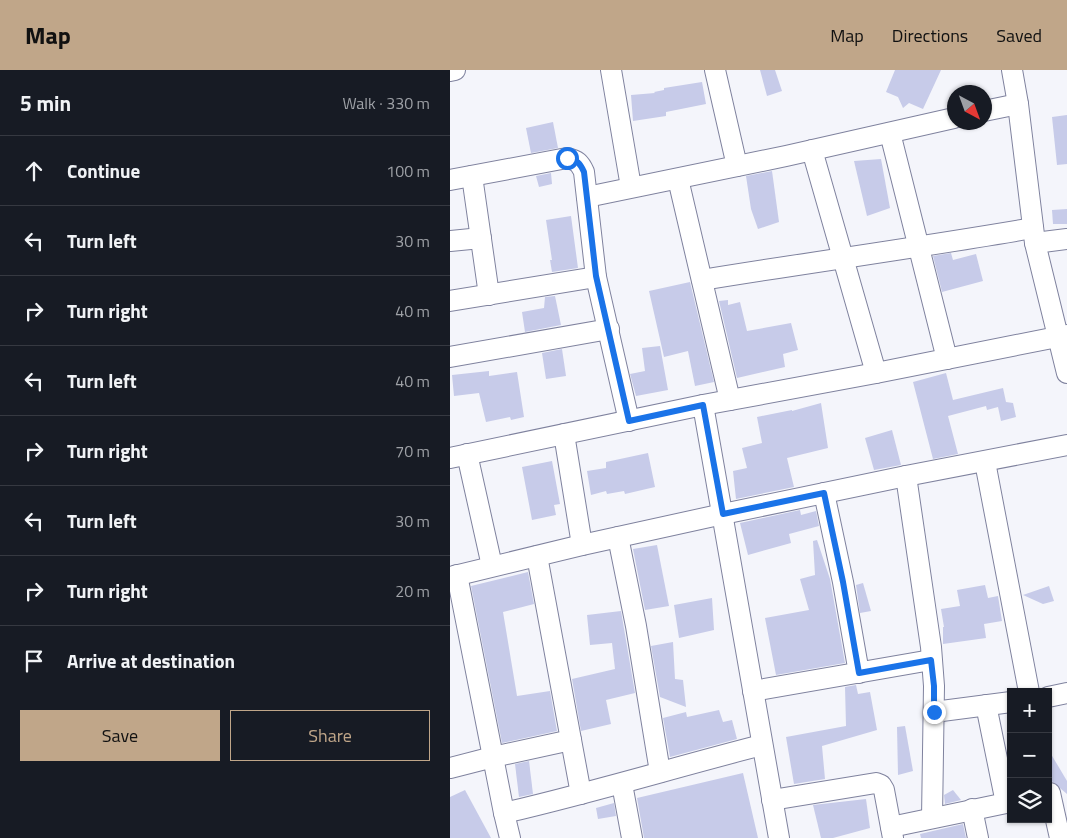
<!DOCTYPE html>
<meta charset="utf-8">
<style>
body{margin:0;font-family:"Titillium Web",sans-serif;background:#242831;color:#f1f3f6}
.controls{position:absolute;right:15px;bottom:15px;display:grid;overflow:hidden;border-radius:0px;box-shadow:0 1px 4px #0004}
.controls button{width:45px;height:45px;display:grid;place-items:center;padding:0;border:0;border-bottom:1px solid #363941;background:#171b24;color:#f1f3f6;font:25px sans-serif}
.compass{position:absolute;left:497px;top:15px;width:45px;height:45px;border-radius:50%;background:#171b24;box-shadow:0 1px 4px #0004;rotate:139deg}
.stop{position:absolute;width:15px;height:15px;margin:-11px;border:4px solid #1a73e8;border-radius:50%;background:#fff}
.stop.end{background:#1a73e8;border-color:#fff;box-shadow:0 1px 5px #0008}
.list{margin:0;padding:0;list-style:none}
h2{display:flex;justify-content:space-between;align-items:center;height:65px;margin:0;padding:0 20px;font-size:21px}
h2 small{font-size:16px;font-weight:400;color:#9ea1a6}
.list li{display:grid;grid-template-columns:32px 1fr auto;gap:15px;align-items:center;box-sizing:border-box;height:70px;padding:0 20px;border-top:1px solid #363941}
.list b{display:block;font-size:19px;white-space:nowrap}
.list em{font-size:16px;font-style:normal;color:#9ea1a6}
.actions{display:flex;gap:10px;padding:15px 20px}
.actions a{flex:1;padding:11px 0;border:1px solid #c0a689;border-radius:0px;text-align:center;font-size:18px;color:#c0a689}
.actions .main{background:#c0a689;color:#111}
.icon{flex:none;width:28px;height:28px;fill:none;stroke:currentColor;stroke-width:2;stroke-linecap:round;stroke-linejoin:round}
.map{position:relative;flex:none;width:617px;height:768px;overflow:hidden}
header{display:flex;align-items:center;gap:30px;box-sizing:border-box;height:70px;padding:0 25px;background:#c0a689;color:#111}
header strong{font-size:24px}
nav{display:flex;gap:28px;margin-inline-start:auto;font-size:18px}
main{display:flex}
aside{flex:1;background:#171b24}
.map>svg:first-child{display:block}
.building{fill:#c7cbe9}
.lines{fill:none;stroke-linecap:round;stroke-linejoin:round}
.street-casing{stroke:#7f829e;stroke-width:22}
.street{stroke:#fff;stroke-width:20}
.route{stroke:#1a73e8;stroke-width:6}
</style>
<header>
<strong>Map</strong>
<nav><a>Map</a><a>Directions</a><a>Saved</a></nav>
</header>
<main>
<aside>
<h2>5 min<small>Walk · 330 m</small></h2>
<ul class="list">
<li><svg class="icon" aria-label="ahead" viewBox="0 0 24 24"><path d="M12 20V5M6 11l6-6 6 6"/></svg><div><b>Continue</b></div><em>100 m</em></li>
<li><svg class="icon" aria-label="left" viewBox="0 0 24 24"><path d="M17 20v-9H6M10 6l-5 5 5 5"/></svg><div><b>Turn left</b></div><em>30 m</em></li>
<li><svg class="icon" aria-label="right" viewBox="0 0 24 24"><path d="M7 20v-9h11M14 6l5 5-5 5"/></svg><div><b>Turn right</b></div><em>40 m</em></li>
<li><svg class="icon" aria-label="left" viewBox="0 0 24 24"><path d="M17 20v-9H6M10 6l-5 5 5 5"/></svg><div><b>Turn left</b></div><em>40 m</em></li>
<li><svg class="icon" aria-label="right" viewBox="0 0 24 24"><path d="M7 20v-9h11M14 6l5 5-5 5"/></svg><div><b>Turn right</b></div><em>70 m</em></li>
<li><svg class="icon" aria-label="left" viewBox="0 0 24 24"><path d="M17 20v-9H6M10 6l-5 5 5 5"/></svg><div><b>Turn left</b></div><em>30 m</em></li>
<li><svg class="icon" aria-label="right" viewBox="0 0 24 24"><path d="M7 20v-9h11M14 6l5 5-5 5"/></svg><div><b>Turn right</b></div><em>20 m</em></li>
<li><svg class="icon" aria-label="arrive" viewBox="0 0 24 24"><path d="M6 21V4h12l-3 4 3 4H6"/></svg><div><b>Arrive at destination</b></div></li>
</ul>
<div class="actions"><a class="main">Save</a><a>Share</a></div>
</aside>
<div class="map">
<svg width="617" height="768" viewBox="0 0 617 768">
<rect width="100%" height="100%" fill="#f4f5fb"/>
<g class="building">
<path d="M310,0H325L332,21L317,26Z"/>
<path d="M445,0H491L473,39L459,33L453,38L448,27L436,22Z"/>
<path d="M252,12L256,34L216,42V46L183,51L181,25L205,23L204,22L214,20V18Z"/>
<path d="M617,45V94L607,95L602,47Z"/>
<path d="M103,52L108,78L81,83L76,58Z"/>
<path d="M431,89L440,138L417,146L404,91Z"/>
<path d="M322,101L329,152L308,159L301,139L296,106Z"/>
<path d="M101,103L102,114L89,117L86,106Z"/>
<path d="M617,139V154H603L602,140Z"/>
<path d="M121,146L128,198L102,202L100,190H102L96,150Z"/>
<path d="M501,183L503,190L526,184L533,211L492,222L483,186Z"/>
<path d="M240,212L264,312L245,316L238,281L214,287L199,221Z"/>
<path d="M105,226L111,255L75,262L72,242L94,238L95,227Z"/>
<path d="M278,230V235L290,232L297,261L341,253L348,280L333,284L335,297L287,308L269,231Z"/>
<path d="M210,276L218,320L186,326L180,304L195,301L192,278Z"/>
<path d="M112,279L116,306L96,309L92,283Z"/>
<path d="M39,301V306L67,302L74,347L61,350L60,347L36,352L29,323L4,326L2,305Z"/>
<path d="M496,303L503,330L553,318L556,332L563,333L566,347L551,351L548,337L537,340L536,336L498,346L508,384L483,389L463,312Z"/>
<path d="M371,333L378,378L337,388L344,417L286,429L283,401L297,398L292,378L312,373L307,347L342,340V341Z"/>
<path d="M442,360L451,395L424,400L415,368Z"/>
<path d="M198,383L205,417L175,424L174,421L157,424L156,421L141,425L137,401L156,398V392Z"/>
<path d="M102,391L110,434L104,435L106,445L82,450L72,397Z"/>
<path d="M350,440L351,445L366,441L369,456L339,464L341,473L298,485L290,453Z"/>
<path d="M367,470L380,509L395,593L326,605L315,548L359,540L350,509L365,505L363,471Z"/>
<path d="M207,475L219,536L195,540L183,479Z"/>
<path d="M78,502L84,534L53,542L67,626L100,621L107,661L52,673L21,516Z"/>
<path d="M413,513L421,541L410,543L406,515Z"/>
<path d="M535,515L538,528L548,526L552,551L534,554L536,568L493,574V557H494L491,539L510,536L507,520Z"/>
<path d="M599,516L604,531L593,534L573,525Z"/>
<path d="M262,528L264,560L229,568L224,535Z"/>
<path d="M171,541L185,623L156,630L161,654L131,661L122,609L165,599L162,573L140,575L137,545Z"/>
<path d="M223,572L225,609L233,610L236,637L210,627L201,576Z"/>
<path d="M406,615L408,624L420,622L427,660L372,676L375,709L344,714L336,667L396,656L395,617Z"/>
<path d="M269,640L273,652L282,650L287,669L220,687L213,648L236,642L237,647Z"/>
<path d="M455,656L463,701L448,705L447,657Z"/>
<path d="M598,679L617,711V724L598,708Z"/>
<path d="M79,691L83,724L69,727L65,694Z"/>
<path d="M293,703L308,768H194L187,728Z"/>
<path d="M15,720L41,768H0V727Z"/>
<path d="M503,720L511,730L495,734L494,725Z"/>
<path d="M416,729L420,758L383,768H371L363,735Z"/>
<path d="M164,733L166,746L148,749L146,738Z"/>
<path d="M513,754L516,768H471L470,764Z"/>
</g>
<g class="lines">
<g class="street-casing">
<g id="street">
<path d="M161,0L181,117"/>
<path d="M265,0L287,96"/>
<path d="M562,0L568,34L585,173L617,303"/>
<path d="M0,1L5,0"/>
<path d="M534,41L568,34"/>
<path d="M440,63L497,289"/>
<path d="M362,80L426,303"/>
<path d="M22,106L39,225"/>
<path d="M228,109L280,330"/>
<path d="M0,110L117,88C127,90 130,93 134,102L146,207L179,351"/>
<path d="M137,127L336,86L504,48"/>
<path d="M0,171L31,168"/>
<path d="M585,173L617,169"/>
<path d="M252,210C362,192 473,177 583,158"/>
<path d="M0,231L146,207"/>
<path d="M0,287L159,259"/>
<path d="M253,335L329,768"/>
<path d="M114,364L132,475"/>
<path d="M17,384L42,496"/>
<path d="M0,388L253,335L426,303L617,265"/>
<path d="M535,392L579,622"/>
<path d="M456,406L481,577L484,616L482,748"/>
<path d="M374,423L393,512L409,603"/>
<path d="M168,467L186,556L210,702"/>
<path d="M87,486L131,724"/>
<path d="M7,505L43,687L121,670"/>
<path d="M0,507L132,475L273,444L456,406L617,375"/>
<path d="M303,621L481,590"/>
<path d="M598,627L617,623"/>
<path d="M536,635L556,733"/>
<path d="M484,642L561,632"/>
<path d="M0,698L43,687L54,743C141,723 226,697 312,675"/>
<path d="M172,714L182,768"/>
<path d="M600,723L610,768"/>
<path d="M322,730L426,713L431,715L434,720L443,768"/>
<path d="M522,739L528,768"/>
<path d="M54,743L60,768"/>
<path d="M441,757L561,732"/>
</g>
</g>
<use href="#street" class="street"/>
</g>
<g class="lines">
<path class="route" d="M117,88C127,90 130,93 134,102L146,206L179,351L253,335L273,444L374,423L393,512L409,603L481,590L484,616V642"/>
</g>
</svg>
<div class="controls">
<button>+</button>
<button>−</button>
<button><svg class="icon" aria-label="layers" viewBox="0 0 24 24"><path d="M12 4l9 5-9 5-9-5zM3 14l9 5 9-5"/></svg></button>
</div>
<svg class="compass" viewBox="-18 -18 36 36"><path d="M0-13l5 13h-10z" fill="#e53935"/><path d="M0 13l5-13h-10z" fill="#9ea1a6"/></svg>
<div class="stop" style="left:117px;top:88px"></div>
<div class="stop end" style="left:484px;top:642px"></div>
</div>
</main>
